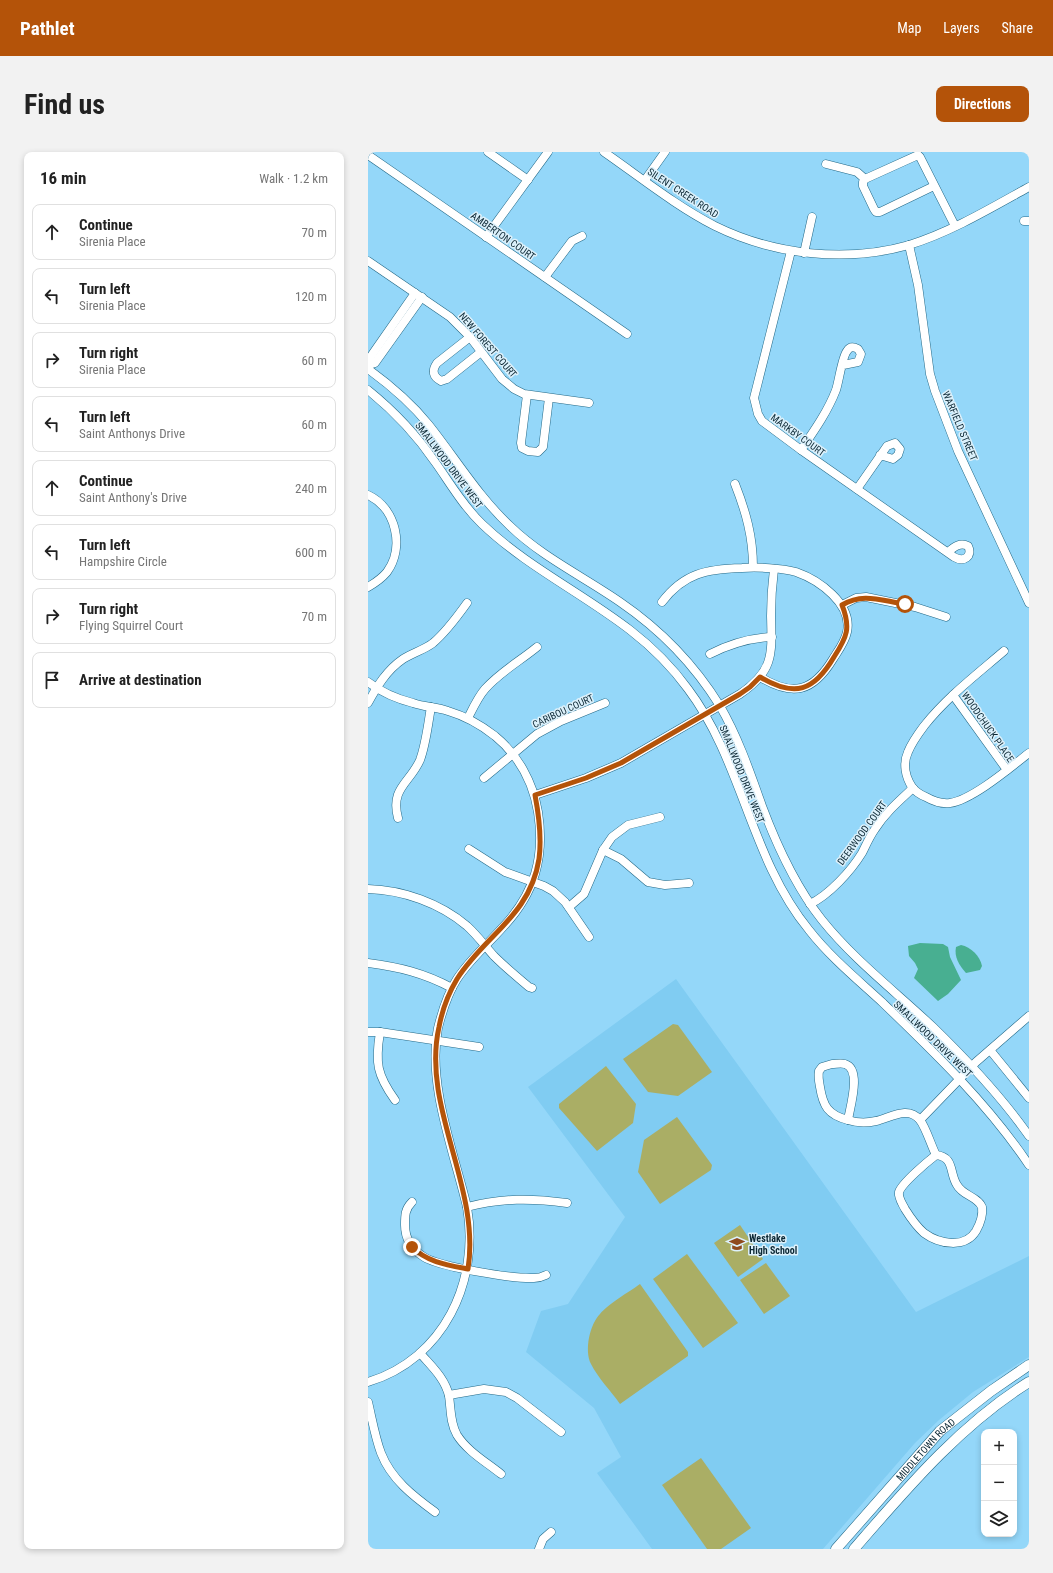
<!DOCTYPE html>
<meta charset="utf-8">
<style>
body{margin:0;font-family:"Roboto Condensed",sans-serif;background:#f2f2f2;color:#222}
.controls{position:absolute;right:12px;bottom:12px;display:grid;overflow:hidden;border-radius:8px;box-shadow:0 2px 6px #0003}
.controls button{width:36px;height:36px;display:grid;place-items:center;padding:0;border:0;border-bottom:1px solid #e0e0e0;background:#fff;color:#222;font:20px sans-serif}
.stop{position:absolute;width:12px;height:12px;margin:-9px;border:3px solid #b45309;border-radius:50%;background:#fff}
.stop.end{background:#b45309;border-color:#fff;box-shadow:0 1px 4px #0008}
.list{margin:0;padding:0;list-style:none}
h2{display:flex;justify-content:space-between;align-items:center;height:52px;margin:0;padding:0 16px;font-size:17px}
h2 small{font-size:13px;font-weight:400;color:#767676}
.list li{display:grid;grid-template-columns:26px 1fr auto;gap:12px;align-items:center;box-sizing:border-box;height:56px;margin:0 8px 8px;padding:0 8px;border:1px solid #e0e0e0;border-radius:8px}
.list b{display:block;font-size:15px;white-space:nowrap}
.list p{margin:0;font-size:13px;white-space:nowrap;color:#767676}
.list em{font-size:13px;font-style:normal;color:#767676}
.icon{flex:none;width:22px;height:22px;fill:none;stroke:currentColor;stroke-width:2;stroke-linecap:round;stroke-linejoin:round}
.map{position:relative;flex:none;width:661px;height:1397px;overflow:hidden;border-radius:8px}
header{display:flex;align-items:center;gap:24px;box-sizing:border-box;height:56px;padding:0 20px;background:#b45309;color:#fff}
header strong{font-size:19px}
nav{display:flex;gap:22px;margin-inline-start:auto;font-size:14px}
.intro{display:flex;align-items:center;justify-content:space-between;box-sizing:border-box;height:96px;padding:0 24px}
h1{margin:0;font-size:28px}
.button{padding:10px 18px;border-radius:8px;background:#b45309;color:#fff;font-size:14px;font-weight:700}
main{display:flex;gap:24px;padding:0 24px}
aside{flex:1;background:#fff;border-radius:8px;box-shadow:0 2px 6px #0003}
.map>svg:first-child{display:block}
.built{fill:#80ccf2}
.green{fill:#aaae65}
.water{fill:#48af91}
.lines{fill:none;stroke-linecap:round;stroke-linejoin:round}
.minor-casing{stroke:#246987;stroke-width:9}
.major-casing{stroke:#246987;stroke-width:11}
.minor{stroke:#fff;stroke-width:8}
.major{stroke:#fff;stroke-width:10}
.route{stroke:#b45309;stroke-width:5}
.labels{text-anchor:middle;dominant-baseline:central;stroke-width:3;stroke-linejoin:round;paint-order:stroke}
.street-label{font-size:10px;fill:#0c2835;stroke:#ddf1fb}
.poi-label{font-size:10px;font-weight:bold;fill:#0c2835;stroke:#ddf1fb;text-anchor:start}
</style>
<header>
<strong>Pathlet</strong>
<nav><a>Map</a><a>Layers</a><a>Share</a></nav>
</header>
<div class="intro"><h1>Find us</h1><a class="button">Directions</a></div>
<main>
<aside>
<h2>16 min<small>Walk · 1.2 km</small></h2>
<ul class="list">
<li><svg class="icon" aria-label="ahead" viewBox="0 0 24 24"><path d="M12 20V5M6 11l6-6 6 6"/></svg><div><b>Continue</b><p>Sirenia Place</p></div><em>70 m</em></li>
<li><svg class="icon" aria-label="left" viewBox="0 0 24 24"><path d="M17 20v-9H6M10 6l-5 5 5 5"/></svg><div><b>Turn left</b><p>Sirenia Place</p></div><em>120 m</em></li>
<li><svg class="icon" aria-label="right" viewBox="0 0 24 24"><path d="M7 20v-9h11M14 6l5 5-5 5"/></svg><div><b>Turn right</b><p>Sirenia Place</p></div><em>60 m</em></li>
<li><svg class="icon" aria-label="left" viewBox="0 0 24 24"><path d="M17 20v-9H6M10 6l-5 5 5 5"/></svg><div><b>Turn left</b><p>Saint Anthonys Drive</p></div><em>60 m</em></li>
<li><svg class="icon" aria-label="ahead" viewBox="0 0 24 24"><path d="M12 20V5M6 11l6-6 6 6"/></svg><div><b>Continue</b><p>Saint Anthony's Drive</p></div><em>240 m</em></li>
<li><svg class="icon" aria-label="left" viewBox="0 0 24 24"><path d="M17 20v-9H6M10 6l-5 5 5 5"/></svg><div><b>Turn left</b><p>Hampshire Circle</p></div><em>600 m</em></li>
<li><svg class="icon" aria-label="right" viewBox="0 0 24 24"><path d="M7 20v-9h11M14 6l5 5-5 5"/></svg><div><b>Turn right</b><p>Flying Squirrel Court</p></div><em>70 m</em></li>
<li><svg class="icon" aria-label="arrive" viewBox="0 0 24 24"><path d="M6 21V4h12l-3 4 3 4H6"/></svg><div><b>Arrive at destination</b></div></li>
</ul>
</aside>
<div class="map">
<svg width="661" height="1397" viewBox="0 0 661 1397">
<rect width="100%" height="100%" fill="#94d7f9"/>
<path class="built" d="M308,827L548,1160L661,1104V1205L605,1240L571,1268L547,1291L455,1397H284L229,1321L253,1305L226,1256L158,1200L173,1159L200,1152L257,1065L160,935Z"/>
<g class="green">
<path d="M305,872L310,873L344,920L310,944L280,940L255,907Z"/>
<path d="M238,914L268,952L265,971L229,999L191,956V952Z"/>
<path d="M309,965L344,1013L343,1018L292,1052L270,1020L276,988Z"/>
<path d="M372,1073L395,1107L370,1125L346,1091Z"/>
<path d="M319,1102L370,1171L335,1196L285,1127Z"/>
<path d="M398,1111L422,1144L396,1162L372,1128Z"/>
<path d="M272,1132L320,1200V1204L252,1252C243,1239 230,1226 223,1212C216,1198 222,1172 232,1162C240,1152 261,1140 272,1132Z"/>
<path d="M333,1306L383,1376L353,1397H339L294,1333Z"/>
</g>
<g class="water">
<path d="M552,791L575,792L580,795L582,805L593,828L580,842L570,849L546,826L550,817L547,811L541,804L540,794Z"/>
<path d="M593,793C603,795 612,804 614,814L612,818L598,821C591,813 586,805 588,795Z"/>
</g>
<g class="lines">
<g class="minor-casing">
<g id="minor">
<path d="M120,0L160,28"/>
<path d="M236,0C272,25 308,54 347,74C406,103 478,111 541,93C583,80 623,56 661,35"/>
<path d="M0,3L259,182"/>
<path d="M458,12L489,20L497,27"/>
<path d="M277,28L297,0"/>
<path d="M566,34L512,60H508L506,57L495,34V30L497,27L550,3L552,5L587,74"/>
<path d="M656,69H661"/>
<path d="M118,85L180,0"/>
<path d="M541,93L550,133L562,222L567,239L590,299L661,451"/>
<path d="M423,99L386,246L390,262L394,269L433,298L586,405C596,411 605,404 600,394C592,390 586,395 580,400"/>
<path d="M436,101L444,65"/>
<path d="M0,109L82,165L102,185L134,227L146,237L156,242L221,251"/>
<path d="M177,125L204,89L214,84"/>
<path d="M102,185L69,211C64,218 64,224 73,229L79,227L113,200"/>
<path d="M1,213V207L47,141"/>
<path d="M0,215L1,213L7,211L54,145"/>
<path d="M0,217C22,233 44,252 61,273C88,307 110,344 142,374C174,405 216,425 252,450C293,478 326,512 352,554C370,585 382,620 394,654C409,694 427,734 454,768C486,808 528,840 565,875C600,909 633,944 661,984"/>
<path d="M0,238C26,259 48,282 67,310C82,331 95,354 114,372C158,414 214,441 262,478C284,495 304,515 320,537C375,610 382,706 441,778C462,805 490,828 515,851C568,902 620,952 661,1013"/>
<path d="M159,243L153,291L154,296L160,299L170,300L175,295L181,246"/>
<path d="M433,298C446,279 460,259 468,238C471,229 474,205 479,199C482,194 486,195 490,197L493,202L490,210L475,213"/>
<path d="M367,332C378,360 385,385 385,415"/>
<path d="M489,337L519,294L527,291L532,297L530,303L525,307L512,303"/>
<path d="M0,343C28,356 37,395 19,420C14,426 7,431 0,435"/>
<path d="M294,450C316,421 339,417 374,416C389,415 414,416 428,420C451,428 485,452 479,480C477,490 470,499 465,507C445,540 425,545 392,525"/>
<path d="M474,453L488,446L498,445L547,455L578,465"/>
<path d="M636,499C608,523 579,545 556,574C550,582 544,590 540,600C535,611 537,624 544,635C547,639 553,643 558,645C565,649 574,652 582,651C604,648 643,615 661,601"/>
<path d="M342,502C362,492 381,486 404,485"/>
<path d="M0,530C13,540 29,547 45,551C56,555 69,555 80,559C97,564 113,573 127,584C150,603 165,630 170,660C177,705 167,741 135,775C120,792 102,807 89,827C80,841 74,860 70,876C59,932 86,1000 99,1055C112,1129 76,1207 0,1230"/>
<path d="M585,543L639,618"/>
<path d="M0,551C9,534 19,518 35,507C44,501 56,498 65,491C78,480 89,465 99,451"/>
<path d="M100,566C105,556 110,545 117,537C132,520 152,509 169,495"/>
<path d="M116,626L169,582L193,569L237,551"/>
<path d="M167,643L218,626L253,611L372,542C406,519 404,502 403,464C403,448 404,433 406,417"/>
<path d="M30,666C22,636 42,631 52,608C58,592 60,572 63,555"/>
<path d="M101,697L137,720L176,734L185,739L197,750L221,785"/>
<path d="M235,698L253,707L280,730L297,733L321,731"/>
<path d="M0,737C35,738 72,751 99,774C109,783 117,794 126,804C137,815 149,825 161,835L164,836"/>
<path d="M442,752C461,743 483,719 494,701C498,693 502,684 507,677C517,661 531,649 545,636"/>
<path d="M201,755L216,742L235,698L244,685L260,673L292,665"/>
<path d="M0,811C31,815 56,821 84,836"/>
<path d="M0,880H12L111,895"/>
<path d="M12,880C7,911 9,923 27,948"/>
<path d="M622,898L661,946"/>
<path d="M464,912C468,912 473,911 477,912C494,917 482,955 480,968C460,963 455,954 452,935C451,930 450,924 451,919L454,915Z"/>
<path d="M480,968C489,971 499,971 508,969C522,966 540,953 552,968C558,976 563,993 568,1003"/>
<path d="M552,968L608,910L661,864"/>
<path d="M568,1003C587,1005 581,1021 589,1033C595,1044 609,1044 614,1055C615,1063 612,1072 608,1079C597,1097 571,1092 556,1081C548,1074 542,1065 537,1057C534,1051 530,1046 531,1040C534,1031 559,1010 568,1003Z"/>
<path d="M44,1050C37,1057 37,1063 37,1073C37,1087 43,1097 56,1105C72,1115 146,1127 166,1126C171,1126 174,1125 178,1123"/>
<path d="M99,1055C134,1046 163,1046 199,1051"/>
<path d="M52,1201C63,1214 77,1226 81,1244C83,1257 82,1271 89,1283C99,1299 118,1310 133,1322"/>
<path d="M81,1243L116,1237L138,1240L149,1246L193,1280"/>
<path d="M0,1250C4,1267 7,1285 13,1301C23,1327 45,1344 67,1360"/>
<path d="M171,1397L175,1387L183,1380"/>
</g>
</g>
<g class="major-casing">
<g id="major">
<path id="s1" d="M468,1397L572,1279L623,1239L661,1213"/>
<path d="M486,1397C539,1336 592,1273 661,1230"/>
</g>
</g>
<use href="#minor" class="minor"/>
<use href="#major" class="major"/>
</g>
<g class="lines">
<path class="route" d="M44,1095C59,1110 79,1113 100,1117C113,1035 53,955 71,875C74,859 80,842 89,827C117,783 162,764 171,707C174,685 171,664 167,643L218,626L253,611L372,542L382,535L392,525C427,546 446,539 466,505C479,485 483,476 474,453C495,440 514,449 537,452"/>
</g>
<defs>
<g id="school-bare" transform="scale(1.2)"><path d="M0-5L7-2L0 1L-7-2ZM-4 1L0 2.5L4 1V4Q0 6-4 4Z" fill="#8f4b1e" stroke="#ddf1fb" stroke-width="2.5" paint-order="stroke"/></g>
</defs>
<g fill-rule="evenodd">
<use href="#school-bare" x="369" y="1092"/>
</g>
<g class="labels">
<g class="street-label">
<text transform="translate(315 41) rotate(33)">SILENT CREEK ROAD</text>
<text transform="translate(135 84) rotate(35)">AMBERTON COURT</text>
<text transform="translate(120 193) rotate(49)">NEW FOREST COURT</text>
<text transform="translate(592 274) rotate(67)">WARFIELD STREET</text>
<text transform="translate(430 283) rotate(36)">MARKBY COURT</text>
<text transform="translate(81 313) rotate(53)">SMALLWOOD DRIVE WEST</text>
<text transform="translate(195 559) rotate(-25)">CARIBOU COURT</text>
<text transform="translate(620 575) rotate(55)">WOODCHUCK PLACE</text>
<text transform="translate(374 622) rotate(68)">SMALLWOOD DRIVE WEST</text>
<text transform="translate(494 681) rotate(-54)">DEERWOOD COURT</text>
<text transform="translate(565 887) rotate(44)">SMALLWOOD DRIVE WEST</text>
<text stroke="none"><textPath href="#s1" startOffset="134">MIDDLETOWN ROAD</textPath></text>
</g>
<g class="poi-label">
<text x="381" y="1086">Westlake<tspan x="381" dy="12">High School</tspan></text>
</g>
</g>
</svg>
<div class="controls">
<button>+</button>
<button>−</button>
<button><svg class="icon" aria-label="layers" viewBox="0 0 24 24"><path d="M12 4l9 5-9 5-9-5zM3 14l9 5 9-5"/></svg></button>
</div>
<div class="stop" style="left:537px;top:452px"></div>
<div class="stop end" style="left:44px;top:1095px"></div>
</div>
</main>
